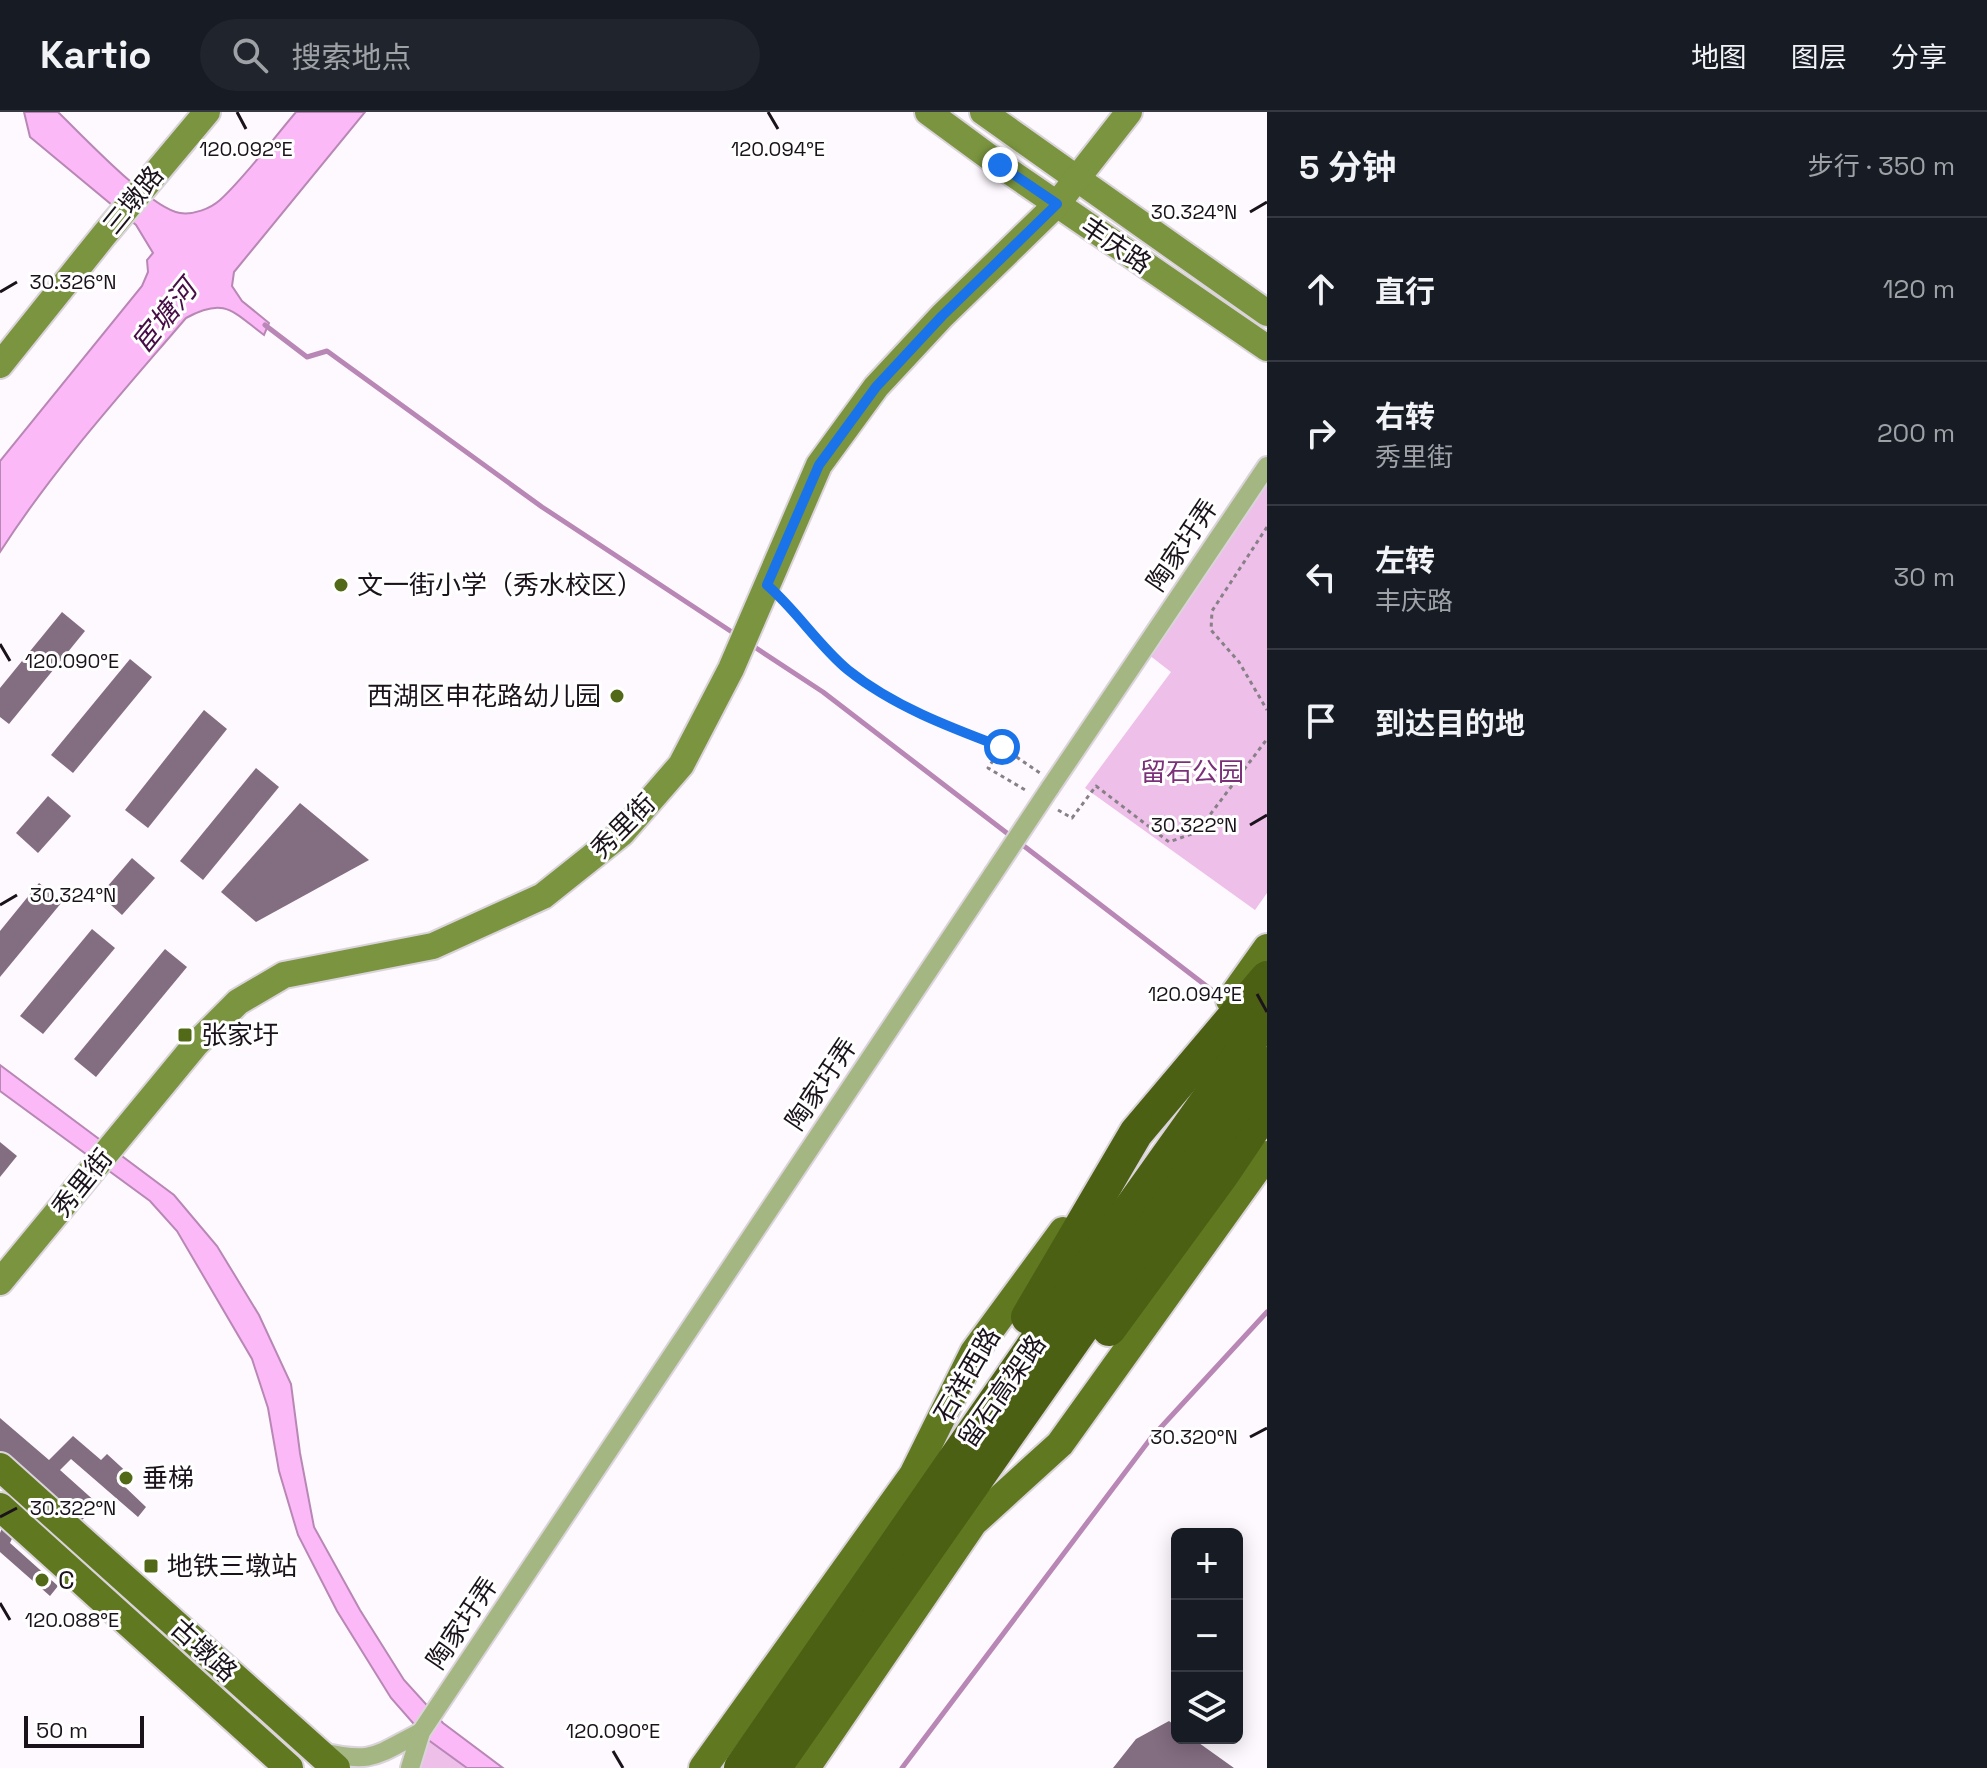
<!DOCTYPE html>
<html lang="zh">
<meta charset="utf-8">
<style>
body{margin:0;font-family:"Space Grotesk","Noto Sans SC",sans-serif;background:#20242c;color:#f1f3f6}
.controls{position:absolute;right:24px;bottom:24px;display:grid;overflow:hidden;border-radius:12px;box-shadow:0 4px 20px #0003}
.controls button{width:72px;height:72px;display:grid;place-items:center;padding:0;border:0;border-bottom:2px solid #363941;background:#171b24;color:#f1f3f6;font:40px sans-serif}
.scale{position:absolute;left:24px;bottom:20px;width:120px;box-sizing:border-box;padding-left:8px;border:4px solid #1b131b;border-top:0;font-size:22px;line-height:28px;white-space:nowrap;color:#1b131b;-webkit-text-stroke:6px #fff;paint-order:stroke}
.stop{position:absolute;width:24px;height:24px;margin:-18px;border:6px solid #1a73e8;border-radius:50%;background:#fff}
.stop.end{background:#1a73e8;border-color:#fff;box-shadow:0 2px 8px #0008}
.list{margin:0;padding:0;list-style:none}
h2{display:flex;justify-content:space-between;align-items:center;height:104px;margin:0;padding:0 32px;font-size:34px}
h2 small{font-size:26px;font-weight:400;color:#9ea1a6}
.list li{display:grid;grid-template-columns:52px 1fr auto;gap:24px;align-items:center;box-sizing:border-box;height:144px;padding:0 32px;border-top:2px solid #363941}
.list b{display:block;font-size:30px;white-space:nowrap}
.list p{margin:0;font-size:26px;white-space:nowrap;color:#9ea1a6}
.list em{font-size:26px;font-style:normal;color:#9ea1a6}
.icon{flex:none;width:44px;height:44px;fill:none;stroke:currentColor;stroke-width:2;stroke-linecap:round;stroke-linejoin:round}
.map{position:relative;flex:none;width:1267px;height:1656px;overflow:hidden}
header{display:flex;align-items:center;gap:48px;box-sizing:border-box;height:112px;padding:0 40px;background:#171b24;border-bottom:2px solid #363941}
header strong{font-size:38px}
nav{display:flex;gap:44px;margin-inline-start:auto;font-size:28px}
.search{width:560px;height:72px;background:#20242c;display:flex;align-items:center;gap:20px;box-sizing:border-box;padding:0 28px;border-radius:44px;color:#9ea1a6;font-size:30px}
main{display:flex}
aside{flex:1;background:#171b24}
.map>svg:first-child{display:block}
.green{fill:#edbfe9}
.water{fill:#fbb9f7;stroke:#b887b5;stroke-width:2}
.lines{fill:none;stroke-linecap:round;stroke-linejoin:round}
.stream{stroke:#b887b5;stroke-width:5}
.building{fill:#836d81}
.street-casing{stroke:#dad4da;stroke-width:22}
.secondary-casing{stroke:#dad4da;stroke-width:30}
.primary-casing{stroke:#dad4da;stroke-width:32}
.highway-casing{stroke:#dad4da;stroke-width:38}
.path{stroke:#878087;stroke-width:3;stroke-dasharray:4 4;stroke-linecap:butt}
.street{stroke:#a4b681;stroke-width:18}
.secondary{stroke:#7a943f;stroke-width:26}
.primary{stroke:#607921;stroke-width:28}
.highway{stroke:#4c6014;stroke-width:34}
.street-bridge-casing{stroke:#dad4da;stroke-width:22;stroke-linecap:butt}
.street-bridge{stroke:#a4b681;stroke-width:18}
.route{stroke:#1a73e8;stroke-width:10}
.ticks{fill:none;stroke:#1b131b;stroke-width:3}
.poi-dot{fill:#526917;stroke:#fff;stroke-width:3}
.labels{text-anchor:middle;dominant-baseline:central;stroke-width:6;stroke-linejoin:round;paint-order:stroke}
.street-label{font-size:26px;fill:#1b131b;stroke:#fff}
.poi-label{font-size:26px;fill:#1b131b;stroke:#fff;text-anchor:start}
.park-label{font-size:26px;fill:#7b3079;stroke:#fff}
.water-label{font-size:28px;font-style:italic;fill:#470d46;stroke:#fff}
.ticks-label{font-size:20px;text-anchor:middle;fill:#1b131b;stroke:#fff;stroke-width:6;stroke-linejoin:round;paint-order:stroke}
</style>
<header>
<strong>Kartio</strong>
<div class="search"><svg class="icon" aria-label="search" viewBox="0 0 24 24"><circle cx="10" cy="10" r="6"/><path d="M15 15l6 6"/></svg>搜索地点</div>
<nav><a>地图</a><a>图层</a><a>分享</a></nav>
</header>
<main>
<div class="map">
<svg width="1267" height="1656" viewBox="0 0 1267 1656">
<rect width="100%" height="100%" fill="#fef9fe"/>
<g class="green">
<path d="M1267,351V781L1255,798L1085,676L1171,560L1144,539Z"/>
<path d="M427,1627L467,1656H413Z"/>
</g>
<g class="water">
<path d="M24,0H58C82,23 151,97 180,101C193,103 210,97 220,88C246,64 273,27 296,0H365L234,160L232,174L242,189L269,211L264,223C232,199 225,185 186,206C121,282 54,356 0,440V349L142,174L148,160L147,148L153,141L136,113L30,25Z"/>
<path d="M0,953L174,1083L217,1134L259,1203L291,1272L300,1341L314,1415L360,1498L404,1568L443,1611L503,1656H467L427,1627L391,1586L337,1499L298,1423L279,1359L268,1296L252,1247L177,1119L150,1089L0,979Z"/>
</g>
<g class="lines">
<g class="stream">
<path d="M265,213L307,245L327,239L542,395L738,524"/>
<path d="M750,532L823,580L1012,725"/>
<path d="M1020,731L1222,886"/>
<path d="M902,1656L1151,1326L1267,1200"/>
</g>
</g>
<g class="building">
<path d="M62,500L85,519L9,612L0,605V576Z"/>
<path d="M130,547L152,565L73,661L51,643Z"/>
<path d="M204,598L227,617L148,716L125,698Z"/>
<path d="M256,656L279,675L203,768L180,749Z"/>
<path d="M48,684L71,704L38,741L16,721Z"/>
<path d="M300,691L369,748L256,810L221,780Z"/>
<path d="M132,746L155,766L122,803L100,783Z"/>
<path d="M39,771L62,790L0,865V819Z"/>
<path d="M92,817L115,836L43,922L20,904Z"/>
<path d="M165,837L187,855L96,965L74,947Z"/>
<path d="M0,1030L17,1044L0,1065Z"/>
<path d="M0,1306L49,1348L73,1324L101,1348L107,1342L132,1365L124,1374L146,1395L138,1405L71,1347L60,1358L98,1392L65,1425L28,1391L10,1431L58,1474L50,1484L0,1440V1421L16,1381L0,1366Z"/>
<path d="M1169,1609L1177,1615V1626H1192L1234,1656H1113L1136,1627Z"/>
</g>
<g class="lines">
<g class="street-casing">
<g id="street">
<path d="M1050,676L1267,354"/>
<path d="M322,1640C373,1652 376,1643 421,1620"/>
<path d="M410,1656L421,1620L993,762"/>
</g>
</g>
<g class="secondary-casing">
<g id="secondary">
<path d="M928,0L1000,53L1267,236"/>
<path d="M983,0L1267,201"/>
<path d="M0,253L104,123L207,0"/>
<path d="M0,1170L196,932L238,890L284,863L433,834L543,784L622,721L681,653L731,557L819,353L876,275L942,204L1057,92L1129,0"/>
</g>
</g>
<g class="primary-casing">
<g id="primary">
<path d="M1230,888L1267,836"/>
<path d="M0,1355L336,1656"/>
<path d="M0,1395L289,1656"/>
<path d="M703,1656L913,1363L974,1240L1063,1119"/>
<path d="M806,1656L973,1411L1060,1332L1267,1043"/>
</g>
</g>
<g class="highway-casing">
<g id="highway">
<path d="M1028,1205L1136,1021L1267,866"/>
<path d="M1109,1217L1221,1064L1267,996"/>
<path d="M741,1656L1066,1187L1267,905"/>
<path d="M774,1656L1267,952"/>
</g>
</g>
<g class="path">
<path d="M1267,415L1212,499L1211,518L1239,550L1267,598"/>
<path d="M782,486L849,558L901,592L949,616L1002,635L1040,661"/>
<path d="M1002,635L988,656L1027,679"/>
<path d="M1058,698L1072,706L1096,674L1169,730L1197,720L1267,627"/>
</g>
<use href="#street" class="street"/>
<use href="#secondary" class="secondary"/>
<use href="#primary" class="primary"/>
<use href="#highway" class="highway"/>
<g class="street-bridge-casing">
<path id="street-bridge" d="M993,762L1050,676"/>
</g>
<use href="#street-bridge" class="street-bridge"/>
</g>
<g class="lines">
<path class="route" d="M1000,53L1057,92L942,204L876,275L819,353L767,473C797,499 818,533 848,558C893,594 949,615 1002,635"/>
</g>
<path class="ticks" d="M237,0L246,17M768,0L778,17M1250,100L1267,90M0,180L17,170M0,532L10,549M1250,713L1267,703M0,793L17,783M1257,882L1267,900M1250,1325L1267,1316M0,1405L17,1396M0,1491L10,1508M613,1639L623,1656"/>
<g class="poi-dot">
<circle cx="341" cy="473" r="8"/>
<circle cx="617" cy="584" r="8"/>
<rect x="177" y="915" width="16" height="16" rx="4"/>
<circle cx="126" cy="1366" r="8"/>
<rect x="143" y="1446" width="16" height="16" rx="4"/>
<circle cx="42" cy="1468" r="8"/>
</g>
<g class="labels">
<g class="street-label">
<text transform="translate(133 88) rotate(-51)">三墩路</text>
<text transform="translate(1116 133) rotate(34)">丰庆路</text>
<text transform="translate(1182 433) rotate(-56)">陶家圩弄</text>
<text transform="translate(623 714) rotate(-45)">秀里街</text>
<text transform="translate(821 972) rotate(-56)">陶家圩弄</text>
<text transform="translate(82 1071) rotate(-51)">秀里街</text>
<text transform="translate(967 1263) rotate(-60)">石祥西路</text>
<text transform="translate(1002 1279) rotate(-55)">留石高架路</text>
<text transform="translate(462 1511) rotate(-56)">陶家圩弄</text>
<text transform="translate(204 1538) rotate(42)">古墩路</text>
</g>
<g class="poi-label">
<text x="357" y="473">文一街小学（秀水校区）</text>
<text x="601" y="584" text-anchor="end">西湖区申花路幼儿园</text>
<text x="201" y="923">张家圩</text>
<text x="142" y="1366">垂梯</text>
<text x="167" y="1454">地铁三墩站</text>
<text x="58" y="1468">C</text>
</g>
<g class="park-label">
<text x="1192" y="660">留石公园</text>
</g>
<g class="water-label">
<text transform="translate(164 204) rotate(-51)">宦塘河</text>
</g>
</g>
<g class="ticks-label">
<text x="246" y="44">120.092°E</text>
<text x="778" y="44">120.094°E</text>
<text x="1194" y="107">30.324°N</text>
<text x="73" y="177">30.326°N</text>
<text x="72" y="556">120.090°E</text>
<text x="1194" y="720">30.322°N</text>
<text x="73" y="790">30.324°N</text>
<text x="1195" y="889">120.094°E</text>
<text x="1194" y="1332">30.320°N</text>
<text x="73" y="1403">30.322°N</text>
<text x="72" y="1515">120.088°E</text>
<text x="613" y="1626">120.090°E</text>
</g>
</svg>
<div class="controls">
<button>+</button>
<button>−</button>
<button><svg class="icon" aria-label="layers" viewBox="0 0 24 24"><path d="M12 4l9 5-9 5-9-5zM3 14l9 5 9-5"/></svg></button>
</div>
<div class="scale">50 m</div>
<div class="stop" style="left:1002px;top:635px"></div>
<div class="stop end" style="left:1000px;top:53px"></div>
</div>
<aside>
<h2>5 分钟<small>步行 · 350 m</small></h2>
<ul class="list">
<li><svg class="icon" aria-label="ahead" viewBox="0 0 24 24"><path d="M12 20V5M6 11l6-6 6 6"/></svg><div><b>直行</b></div><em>120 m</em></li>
<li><svg class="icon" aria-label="right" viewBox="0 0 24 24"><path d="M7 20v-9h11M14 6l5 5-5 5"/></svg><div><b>右转</b><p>秀里街</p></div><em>200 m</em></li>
<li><svg class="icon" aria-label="left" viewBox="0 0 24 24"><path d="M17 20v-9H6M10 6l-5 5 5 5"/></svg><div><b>左转</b><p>丰庆路</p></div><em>30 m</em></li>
<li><svg class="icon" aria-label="arrive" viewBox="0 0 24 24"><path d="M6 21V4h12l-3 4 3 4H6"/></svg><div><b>到达目的地</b></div></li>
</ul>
</aside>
</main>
